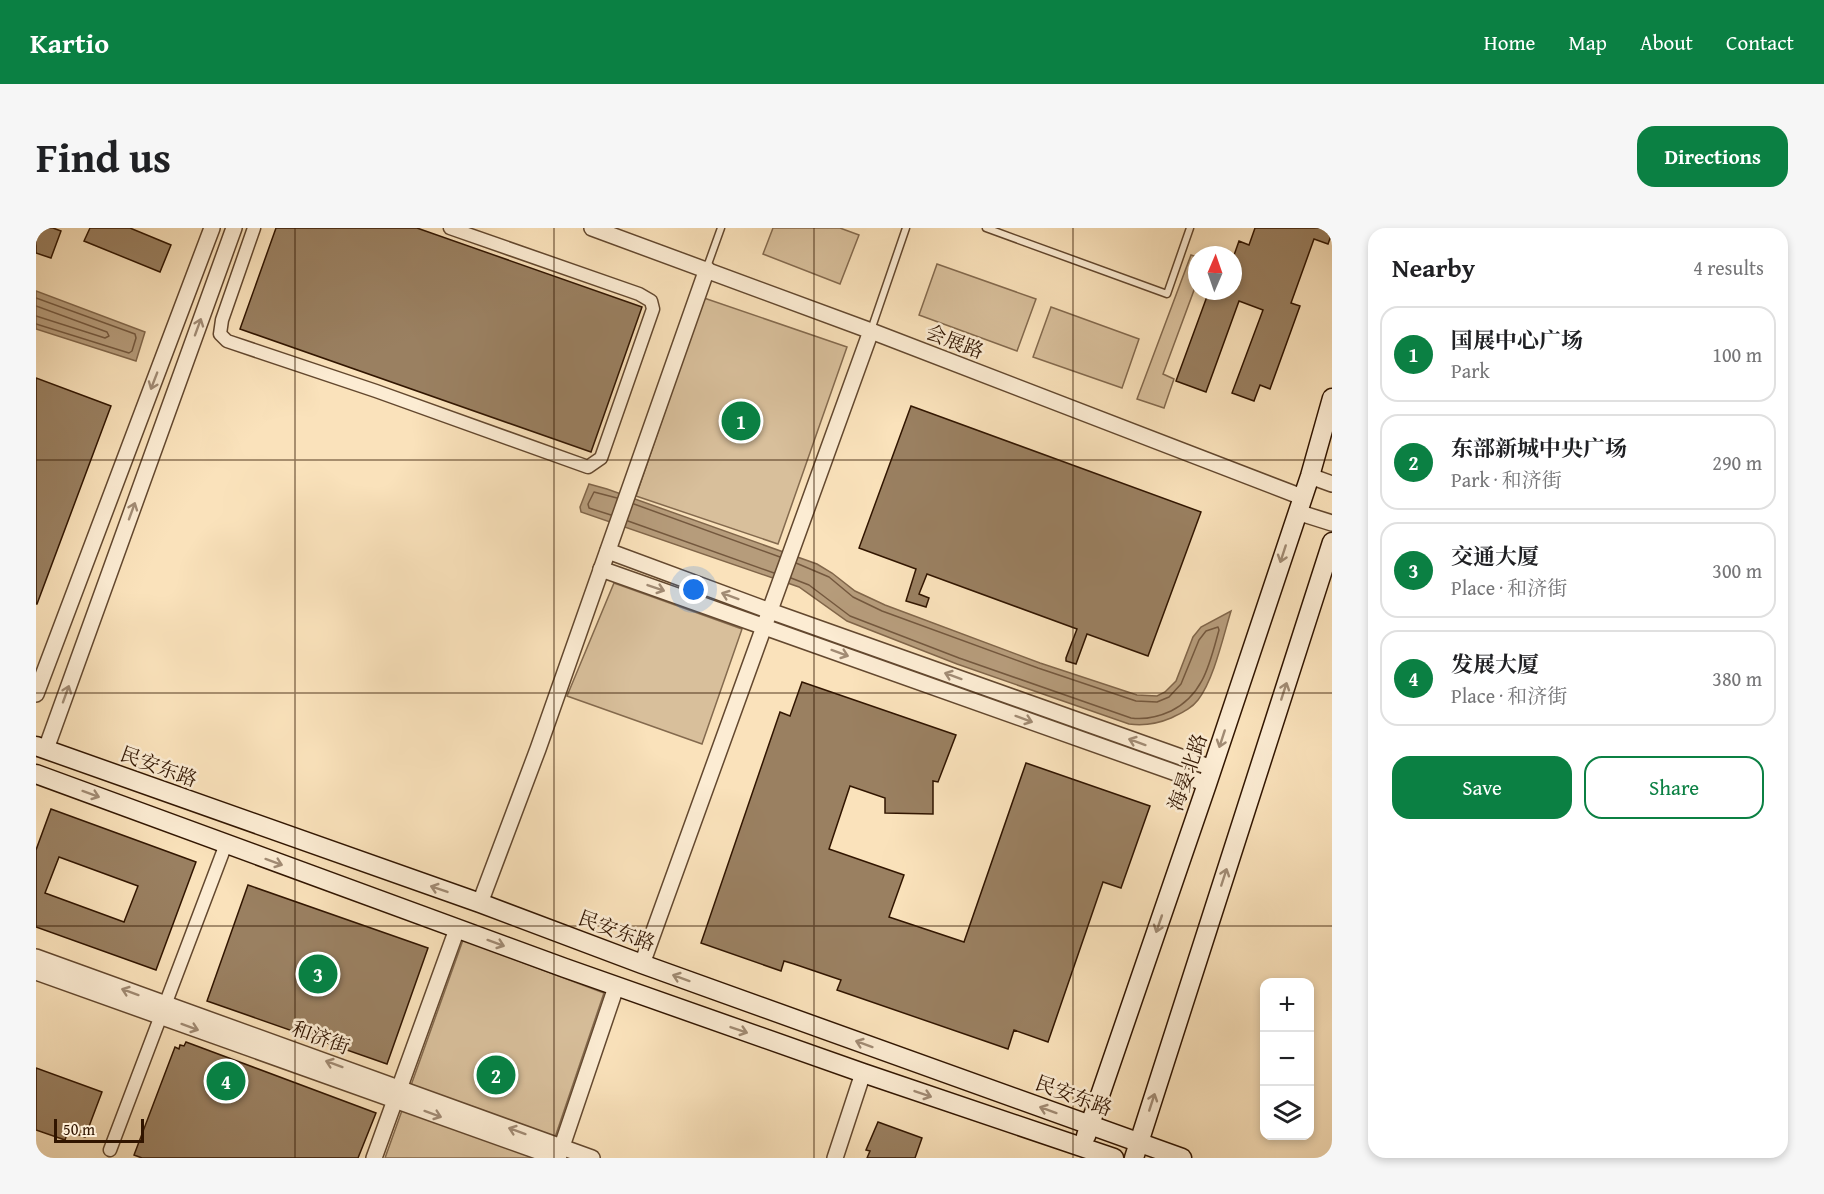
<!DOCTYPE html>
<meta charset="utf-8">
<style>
body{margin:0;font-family:"Gentium Book Plus","Noto Serif SC",serif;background:#f6f6f6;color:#202124}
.controls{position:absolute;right:18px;bottom:18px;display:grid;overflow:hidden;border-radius:12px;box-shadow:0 3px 9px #0003}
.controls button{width:54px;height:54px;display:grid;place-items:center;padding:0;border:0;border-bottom:2px solid #e0e0e0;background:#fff;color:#202124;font:30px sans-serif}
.compass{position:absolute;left:1152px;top:18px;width:54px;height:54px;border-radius:50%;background:#fff;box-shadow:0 3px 9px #0003;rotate:2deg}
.scale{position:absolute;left:18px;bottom:15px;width:90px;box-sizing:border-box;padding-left:6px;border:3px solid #311500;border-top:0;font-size:16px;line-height:21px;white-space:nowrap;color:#311500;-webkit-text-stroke:4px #fcecd3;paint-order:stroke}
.you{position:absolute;left:658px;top:362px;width:21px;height:21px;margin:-15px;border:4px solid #fff;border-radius:50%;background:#1a73e8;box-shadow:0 0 0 9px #1a73e833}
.badge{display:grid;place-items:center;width:39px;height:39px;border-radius:50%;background:#0b8043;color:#fff;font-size:20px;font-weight:700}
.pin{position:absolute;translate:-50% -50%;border:3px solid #fff;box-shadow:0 2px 6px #0006}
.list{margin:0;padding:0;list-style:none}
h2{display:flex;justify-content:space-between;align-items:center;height:78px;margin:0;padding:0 24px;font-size:26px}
h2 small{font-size:20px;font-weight:400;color:#757577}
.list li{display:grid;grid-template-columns:39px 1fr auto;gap:18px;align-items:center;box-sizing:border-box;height:96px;margin:0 12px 12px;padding:0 12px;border:2px solid #e0e0e0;border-radius:18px}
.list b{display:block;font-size:22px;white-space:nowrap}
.list p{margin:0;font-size:20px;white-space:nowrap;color:#757577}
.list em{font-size:20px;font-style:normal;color:#757577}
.actions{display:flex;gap:12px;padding:18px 24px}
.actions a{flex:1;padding:14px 0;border:2px solid #0b8043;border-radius:18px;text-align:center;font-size:21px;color:#0b8043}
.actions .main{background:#0b8043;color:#fff}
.icon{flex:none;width:33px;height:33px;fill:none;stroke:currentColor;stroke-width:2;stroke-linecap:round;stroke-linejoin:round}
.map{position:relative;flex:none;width:1296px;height:930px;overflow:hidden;border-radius:18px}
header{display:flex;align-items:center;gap:36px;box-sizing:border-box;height:84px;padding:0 30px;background:#0b8043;color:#fff}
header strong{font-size:28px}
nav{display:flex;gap:33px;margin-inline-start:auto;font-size:21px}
.intro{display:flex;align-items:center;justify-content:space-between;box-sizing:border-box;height:144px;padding:0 36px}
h1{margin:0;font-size:42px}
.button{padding:15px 27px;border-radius:18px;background:#0b8043;color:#fff;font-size:21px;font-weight:700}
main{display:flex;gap:36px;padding:0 36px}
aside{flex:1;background:#fff;border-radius:18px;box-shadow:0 3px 9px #0003}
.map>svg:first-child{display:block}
.green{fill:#d8bf9b;stroke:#846a4e;stroke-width:1.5}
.water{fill:#b69c7b;stroke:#81664a;stroke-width:1.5}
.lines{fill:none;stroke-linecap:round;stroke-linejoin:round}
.shore{stroke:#74583e;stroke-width:1.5}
.building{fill:#9a8061;stroke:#311500;stroke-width:1.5;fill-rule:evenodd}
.service-casing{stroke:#63482f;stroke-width:9}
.minor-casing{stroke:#63482f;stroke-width:15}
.tertiary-casing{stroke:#63482f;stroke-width:18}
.secondary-casing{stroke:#311500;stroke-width:21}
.service{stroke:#fcecd3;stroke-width:6}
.minor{stroke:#fcecd3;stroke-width:12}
.tertiary{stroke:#fcecd3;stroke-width:15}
.secondary{stroke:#fcecd3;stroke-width:18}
.oneway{stroke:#a18b74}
.grid{fill:none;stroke:#311500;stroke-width:1.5;stroke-opacity:0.55}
.labels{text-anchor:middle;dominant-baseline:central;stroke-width:5;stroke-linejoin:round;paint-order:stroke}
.street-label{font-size:20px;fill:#311500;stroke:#fcecd3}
</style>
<header>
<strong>Kartio</strong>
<nav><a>Home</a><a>Map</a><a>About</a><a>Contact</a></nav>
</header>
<div class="intro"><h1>Find us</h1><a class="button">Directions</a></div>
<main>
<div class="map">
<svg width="1296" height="930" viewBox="0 0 1296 930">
<rect width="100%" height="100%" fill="#fae2bb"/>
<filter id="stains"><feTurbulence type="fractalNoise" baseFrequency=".00333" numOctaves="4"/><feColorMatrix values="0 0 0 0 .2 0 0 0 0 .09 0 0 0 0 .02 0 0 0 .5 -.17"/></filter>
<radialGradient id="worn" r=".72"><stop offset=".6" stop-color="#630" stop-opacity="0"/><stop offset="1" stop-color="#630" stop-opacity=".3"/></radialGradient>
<g class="green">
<path d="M737,0H804L823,7L804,56L727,26Z"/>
<path d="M1155,27L1161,29V54L1127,146L1138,151L1128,180L1101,171Z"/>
<path d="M901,36L1000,71L981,123L883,87Z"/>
<path d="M668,70L811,119L742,316L600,268Z"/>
<path d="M1015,79L1103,111L1086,160L997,129Z"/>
<path d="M578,355L706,401L666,516L531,468Z"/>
<path d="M427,712L568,765L512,930H349Z"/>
</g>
<g class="water">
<path d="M0,63L109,104L100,133L0,101Z"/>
<path d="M553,256L571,261L781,336L796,345L819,363L849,377L1004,435L1101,467L1121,468L1129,464L1140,453L1157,409L1165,399L1195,383C1187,409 1178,451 1162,472C1155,481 1145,485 1135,490C1121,496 1108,498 1093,496L921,436L811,393L763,359L545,284L544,279Z"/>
</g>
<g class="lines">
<g class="shore">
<path d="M0,70L99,106L100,110L96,123L93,125L0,96"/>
<path d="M0,78L71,104L73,108L69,110L0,88"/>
<path d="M598,276L744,329"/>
<path d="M575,287L553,280L552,276L558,264L581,270"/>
<path d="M592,293L738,345"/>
<path d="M755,350L773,357L814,388L923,430L1095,490C1110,492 1122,489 1135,483C1168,467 1174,434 1183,402L1182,399L1170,403L1163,412L1145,456L1133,469L1121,474L1100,473L1002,440L846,383L817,369L793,349L760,335"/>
</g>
</g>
<g class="building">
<path d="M0,0H17L25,3L15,30L0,25Z"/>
<path d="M54,0H94L135,17L124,44L48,13Z"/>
<path d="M240,0H381L606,79L555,224L204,101Z"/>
<path d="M1219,0H1296V5L1292,16L1278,11L1255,75L1264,78L1234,161L1224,157L1218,173L1196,165L1227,82L1203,73L1170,164L1140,153L1173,63H1197V30L1203,13L1213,17Z"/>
<path d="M0,150L75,178L1,376H0Z"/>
<path d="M875,178L1165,284L1112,428L1051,406L1040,436L1030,433V430L1041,401L891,346L883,366L893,370L890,379L870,373L880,341L823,320Z"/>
<path d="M766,454L920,507L902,554L897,553V586L849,585V570L814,558L793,621L868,647L853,689L928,714L990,535L1114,578L1085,660L1067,654L1012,814L978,802L972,821L801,762L805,752L758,736L748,733L745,743L665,715L744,484L754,488Z"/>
<path d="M15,581L160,634L120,742L0,699V622ZM23,629L102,658L88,694L9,665Z"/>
<path d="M212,657L392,720L351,836L171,773Z"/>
<path d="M150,814L340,885L322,930H106L98,927L139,819L143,821L144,817L148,818Z"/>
<path d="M0,840L66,864L49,909L32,903L29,912L0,902Z"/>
<path d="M842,894L886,910L879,930H831L834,923L830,922Z"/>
</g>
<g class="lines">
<g class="service-casing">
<g id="service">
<path d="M950,0L1131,66L1154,0"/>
<path d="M671,39L685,0"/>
<path d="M835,102L870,0"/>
</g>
</g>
<g class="minor-casing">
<g id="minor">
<path d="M218,0L186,92L184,106L191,113L340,163L552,239L565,230L617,81L615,73L603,66L414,0"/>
<path d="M74,922L190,616"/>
</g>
</g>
<g class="tertiary-casing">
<g id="tertiary">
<path d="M556,0L835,103L1266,269"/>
<path d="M1274,248L1296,256"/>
<path d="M1261,284L1296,295"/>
<path d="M572,323L734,383L1176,540"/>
<path d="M565,341L1171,556"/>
<path d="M0,466L176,0"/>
<path d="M10,521L198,0"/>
<path d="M444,675L502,521L671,41"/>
<path d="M0,729L556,930"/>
<path d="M606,736L835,103"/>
<path d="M0,744L521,930"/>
<path d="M523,927L580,759"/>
<path d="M338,930L421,701"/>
<path d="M799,930L827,845"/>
</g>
</g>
<g class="secondary-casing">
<g id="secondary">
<path d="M0,518L444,675L606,736L1146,930"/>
<path d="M0,546L529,740L827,845L1078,930"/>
<path d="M1050,908L1171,556L1274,248L1296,170"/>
<path d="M1098,930L1296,314"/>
</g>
</g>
<use href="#service" class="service"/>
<use href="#minor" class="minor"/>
<use href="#tertiary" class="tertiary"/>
<use href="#secondary" class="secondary"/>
</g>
<defs><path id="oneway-shaft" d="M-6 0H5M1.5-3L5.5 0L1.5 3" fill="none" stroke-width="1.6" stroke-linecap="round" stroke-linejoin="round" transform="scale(1.5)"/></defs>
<g class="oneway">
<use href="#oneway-shaft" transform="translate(162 99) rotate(-70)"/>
<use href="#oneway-shaft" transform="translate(118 153) rotate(111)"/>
<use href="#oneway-shaft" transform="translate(96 283) rotate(-70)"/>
<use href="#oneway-shaft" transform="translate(1247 326) rotate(108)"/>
<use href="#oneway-shaft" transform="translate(620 360) rotate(19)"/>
<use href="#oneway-shaft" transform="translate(694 368) rotate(-160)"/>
<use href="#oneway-shaft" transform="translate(804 425) rotate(20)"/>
<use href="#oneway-shaft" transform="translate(917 448) rotate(-160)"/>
<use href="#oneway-shaft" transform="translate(1248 463) rotate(-72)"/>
<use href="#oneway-shaft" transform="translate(30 466) rotate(-70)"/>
<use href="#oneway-shaft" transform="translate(988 491) rotate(20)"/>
<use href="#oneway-shaft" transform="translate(1186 511) rotate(108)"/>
<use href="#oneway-shaft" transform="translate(1101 514) rotate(-160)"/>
<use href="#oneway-shaft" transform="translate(55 566) rotate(20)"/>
<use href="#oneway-shaft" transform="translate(238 634) rotate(20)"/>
<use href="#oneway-shaft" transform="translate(1188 649) rotate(-72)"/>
<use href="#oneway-shaft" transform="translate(403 661) rotate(-161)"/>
<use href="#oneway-shaft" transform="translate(1123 696) rotate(109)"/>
<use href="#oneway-shaft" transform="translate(460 715) rotate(20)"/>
<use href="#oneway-shaft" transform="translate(645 750) rotate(-160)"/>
<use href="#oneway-shaft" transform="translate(94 764) rotate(-160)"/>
<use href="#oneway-shaft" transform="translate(154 799) rotate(20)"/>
<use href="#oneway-shaft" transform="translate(703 802) rotate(19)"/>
<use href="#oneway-shaft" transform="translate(828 816) rotate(-160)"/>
<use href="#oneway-shaft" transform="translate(298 836) rotate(-160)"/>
<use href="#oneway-shaft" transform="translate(887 866) rotate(19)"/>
<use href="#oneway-shaft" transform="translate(1116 874) rotate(-72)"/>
<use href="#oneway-shaft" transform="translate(1012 882) rotate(-160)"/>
<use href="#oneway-shaft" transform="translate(397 886) rotate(20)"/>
<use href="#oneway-shaft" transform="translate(481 903) rotate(-160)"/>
</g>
<path class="grid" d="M259,0V930M518,0V930M778,0V930M1037,0V930M0,232H1296M0,465H1296M0,698H1296"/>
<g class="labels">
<g class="street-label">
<text transform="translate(919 113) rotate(21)">会展路</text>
<text transform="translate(123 538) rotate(20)">民安东路</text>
<text transform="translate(1151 544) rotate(-71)">海晏北路</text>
<text transform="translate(581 702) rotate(20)">民安东路</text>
<text transform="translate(285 809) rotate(20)">和济街</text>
<text transform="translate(1038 867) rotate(20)">民安东路</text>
</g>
</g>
<rect width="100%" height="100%" filter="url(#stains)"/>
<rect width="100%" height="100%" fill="url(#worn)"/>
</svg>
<div class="controls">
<button>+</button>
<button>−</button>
<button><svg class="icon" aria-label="layers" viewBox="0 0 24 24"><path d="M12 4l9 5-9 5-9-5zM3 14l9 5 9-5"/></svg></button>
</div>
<svg class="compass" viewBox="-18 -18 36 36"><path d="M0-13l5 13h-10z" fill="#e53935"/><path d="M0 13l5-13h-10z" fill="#757577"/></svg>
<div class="scale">50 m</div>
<div class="you"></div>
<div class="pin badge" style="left:705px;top:193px">1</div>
<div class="pin badge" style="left:460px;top:847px">2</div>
<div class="pin badge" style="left:282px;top:746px">3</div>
<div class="pin badge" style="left:190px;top:853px">4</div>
</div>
<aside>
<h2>Nearby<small>4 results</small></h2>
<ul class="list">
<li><span class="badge">1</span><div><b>国展中心广场</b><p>Park</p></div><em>100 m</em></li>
<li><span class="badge">2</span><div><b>东部新城中央广场</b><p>Park · 和济街</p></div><em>290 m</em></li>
<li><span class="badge">3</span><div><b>交通大厦</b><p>Place · 和济街</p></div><em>300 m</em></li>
<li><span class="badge">4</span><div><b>发展大厦</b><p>Place · 和济街</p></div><em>380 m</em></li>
</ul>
<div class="actions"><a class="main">Save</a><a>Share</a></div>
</aside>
</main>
